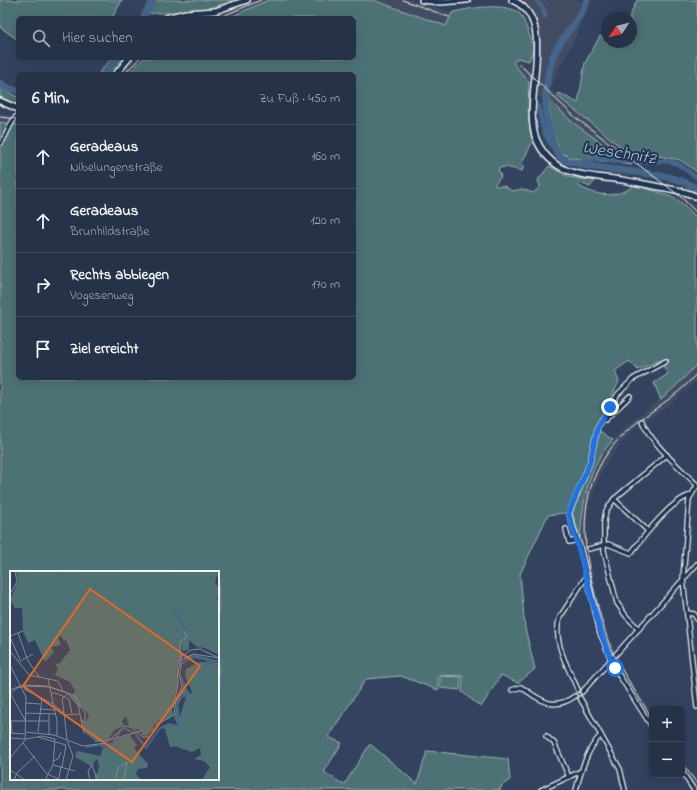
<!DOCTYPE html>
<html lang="de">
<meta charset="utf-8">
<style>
body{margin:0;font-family:"Indie Flower",sans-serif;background:#323e52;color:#f1f3f6}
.controls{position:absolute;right:12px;bottom:12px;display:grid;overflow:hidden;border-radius:6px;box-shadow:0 2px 10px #0003}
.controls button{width:36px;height:36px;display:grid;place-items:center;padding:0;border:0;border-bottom:1px solid #424d60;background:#263247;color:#f1f3f6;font:20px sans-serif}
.compass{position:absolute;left:601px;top:12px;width:36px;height:36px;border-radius:50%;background:#263247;box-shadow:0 2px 10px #0003;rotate:235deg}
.stop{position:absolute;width:12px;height:12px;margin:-9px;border:3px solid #1a73e8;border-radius:50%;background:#fff}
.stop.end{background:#1a73e8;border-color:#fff;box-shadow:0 1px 4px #0008}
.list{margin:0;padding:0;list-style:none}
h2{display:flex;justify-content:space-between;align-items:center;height:52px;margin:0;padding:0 16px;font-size:17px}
h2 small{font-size:13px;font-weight:400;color:#a4aab4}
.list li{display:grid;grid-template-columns:26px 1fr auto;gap:12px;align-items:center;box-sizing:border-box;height:64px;padding:0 16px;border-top:1px solid #424d60}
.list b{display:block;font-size:15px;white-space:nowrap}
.list p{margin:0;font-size:13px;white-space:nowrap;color:#a4aab4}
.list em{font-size:13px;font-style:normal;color:#a4aab4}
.icon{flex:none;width:22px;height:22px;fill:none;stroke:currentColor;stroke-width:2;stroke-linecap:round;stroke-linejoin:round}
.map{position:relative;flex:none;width:697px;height:790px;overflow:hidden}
.search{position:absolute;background:#263247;box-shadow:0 2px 10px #0003;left:16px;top:16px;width:340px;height:44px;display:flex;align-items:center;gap:10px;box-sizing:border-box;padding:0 14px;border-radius:6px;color:#a4aab4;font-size:15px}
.panel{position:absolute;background:#263247;box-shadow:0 2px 10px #0003;left:16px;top:72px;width:340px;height:308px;border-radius:6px}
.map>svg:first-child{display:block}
.built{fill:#424d64}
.green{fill:#4e7274;stroke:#a1b2ae;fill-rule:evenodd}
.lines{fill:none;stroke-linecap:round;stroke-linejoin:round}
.stream{stroke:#8b9eb0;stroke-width:1}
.canal{stroke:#45668b;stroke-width:4.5}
.river{stroke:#45668b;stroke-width:7}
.minor-casing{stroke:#f4f1e8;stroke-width:6}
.secondary-casing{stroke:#f4f1e8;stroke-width:8}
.minor{stroke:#1d3557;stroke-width:3.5}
.secondary{stroke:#1d3557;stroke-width:5}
.rail{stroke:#f4f1e8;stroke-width:1}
.route{stroke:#1a73e8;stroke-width:5}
.labels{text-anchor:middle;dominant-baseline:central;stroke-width:4;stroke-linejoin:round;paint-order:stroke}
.water-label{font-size:18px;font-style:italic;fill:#b7c0c7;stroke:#1d3557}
.inset-river{fill:none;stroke:#45668b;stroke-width:2}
.inset-road{fill:none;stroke:#808996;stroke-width:1}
.view{fill:#e96822;fill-opacity:0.15;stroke:#e96822;stroke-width:2}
.inset-edge{fill:none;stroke:#f4f1e8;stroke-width:2}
</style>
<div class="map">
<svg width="697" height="790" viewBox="0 0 697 790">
<rect width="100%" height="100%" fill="#33435f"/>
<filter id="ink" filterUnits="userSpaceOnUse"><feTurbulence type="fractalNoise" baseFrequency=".025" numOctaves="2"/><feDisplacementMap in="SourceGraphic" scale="8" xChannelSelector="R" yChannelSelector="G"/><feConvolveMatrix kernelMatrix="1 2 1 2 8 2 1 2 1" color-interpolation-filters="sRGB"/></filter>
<g filter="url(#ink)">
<g class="built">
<path d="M257,0H268L229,18H208Z"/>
<path d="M373,0H411L452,13L446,26Z"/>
<path d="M520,0H582L583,6L578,33L558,70L550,90L601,133L644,163L632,165L571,121L558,109L548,96L547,100L537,96L540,36L533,13Z"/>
<path d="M135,58H144L128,74H122Z"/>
<path d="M517,58L532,73L529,82L513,63Z"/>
<path d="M0,114L18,117V125L0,122Z"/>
<path d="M683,195L697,208V219L672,196Z"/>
<path d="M697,364V380L667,407L640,423L622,442L604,466L588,506L587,552L602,616L614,649L624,671L652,714V723L619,673L602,632L580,538L583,511L590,477L606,447L627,426L683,379Z"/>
<path d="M682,761L697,781V789L682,769Z"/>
</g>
<g class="green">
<path d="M0,0H122L112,18H18V40L0,27Z"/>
<path d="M152,0H238C210,12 177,11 146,14Z"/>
<path d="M268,0H373L446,26L452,13C465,8 507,2 519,13C525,19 530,39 534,47L529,61L517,58L513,63L529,82C528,103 527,121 533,141L522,163L524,165L522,171L506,167L498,168L501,177L494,185L497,186H504L512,191L522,189L533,193L540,187L538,180L549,166L569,177L595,181L590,187L580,183L579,186C595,196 618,199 634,185C660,193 680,195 697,219V364L683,379L661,400L654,383L668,374L660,360L638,370L629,361L615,371L619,382L605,408L598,430L613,440C587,466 583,504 580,538L572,512L548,515L520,574L525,628L535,669L518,683L501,675L481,707L462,692L463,676L438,675V690L401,676L366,679L328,737L342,743L324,772L344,785L370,744L417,784L427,751L508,759L510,780L502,785L500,790H0V122L18,125V378H354V74H128L144,58H354V18H229ZM11,572H218V779H11Z"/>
<path d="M637,0H697V172L680,160L625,150L557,96L559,93L578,103L585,63L600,36L607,40V42L614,44L615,42H631V18H629Z"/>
<path d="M112,58H125L112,74H98Z"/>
<path d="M0,85L13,95L18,97V105L0,97Z"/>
<path d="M548,98L571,121L632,165L571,158L560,152L551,125Z"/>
<path d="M440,676L461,677L460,690L440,688Z"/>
</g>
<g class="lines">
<path class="stream" d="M0,84L1,83"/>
<g class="canal">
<path d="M536,0L543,8L545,16"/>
<path d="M539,106C541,124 544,137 556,152"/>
<path d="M572,162L605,159L625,162L668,161L678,164L697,178"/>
</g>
<g class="river">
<path d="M587,0C580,23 559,37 552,60C545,82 543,109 550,131C553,141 554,152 562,158C566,162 574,162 579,164C614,173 668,169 697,189"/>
<path d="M143,18L153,0"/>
<path d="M105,74L116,58"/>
<path d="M0,83L8,88L18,91"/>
</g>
<g class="minor-casing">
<g id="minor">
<path d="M0,144C7,137 11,118 18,116"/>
<path d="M602,420H605L630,396"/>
<path d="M642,421C650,442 681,469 697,485"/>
<path d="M697,486L689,499L683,579L697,707"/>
<path d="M614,499L648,531"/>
<path d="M566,529L569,542L577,540"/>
<path d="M589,549L608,544L631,553C644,536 670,501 691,495"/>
<path d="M687,613L694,614L697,619"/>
<path d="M639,629L626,616L617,603L604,551V522L606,511L614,499L667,455"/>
<path d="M512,690L521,687C540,700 553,712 575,696"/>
<path d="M578,690C569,669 551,640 560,617L586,577"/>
<path d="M582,692L697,564"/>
<path d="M580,698L620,769L625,790"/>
<path d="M652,727L615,669L600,633L580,547L569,514L590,462L598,426L618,394L633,379L666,361"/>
<path d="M546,736L554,743L569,777"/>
<path d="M682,772L694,790"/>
<path d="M541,790L581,771"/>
<path d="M576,790C581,771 587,749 601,735"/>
</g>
</g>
<g class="secondary-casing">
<g id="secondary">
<path d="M422,0L440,2L467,0"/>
<path d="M512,0C561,20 519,103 537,141C553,175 582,175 614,179C631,181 648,185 665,188C676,190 688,192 697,197"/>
<path d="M166,18L186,13L215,11L247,0"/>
<path d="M116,74L129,58"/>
<path d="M0,101L18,109"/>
</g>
</g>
<use href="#minor" class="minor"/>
<use href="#secondary" class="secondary"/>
<g class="rail">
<path d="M403,0L449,17"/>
<path d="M218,18L261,0"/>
<path d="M519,64L576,118L680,196L697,213"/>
<path d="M124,74L140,58"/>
<path d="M0,117L18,119"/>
<path d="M652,718C639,697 625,677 614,655C605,636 600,615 595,595C581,540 577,488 616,442C639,415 675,401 697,373"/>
<path d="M682,764L697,783"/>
</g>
</g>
</g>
<g class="lines" filter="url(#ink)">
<path class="route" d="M610,407L598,426L590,462L568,514C586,565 592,619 615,668"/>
</g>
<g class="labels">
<g class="water-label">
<text transform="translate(619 154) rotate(9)">Weschnitz</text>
</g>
</g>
<g transform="translate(10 571)">
<rect width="209" height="209" fill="#33435f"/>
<path d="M6,0H209L205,11L209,18V25L206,27L209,29V84L195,77L187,76L179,69V79L172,80V71L171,81L173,83L166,97L168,112L162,138L163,144L156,148L158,144L143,154L144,158L137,165L132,164L131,160L119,155L116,145L112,150L114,155L104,159L98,169L85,170L73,160L70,147L76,151L79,144L72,136L69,137L59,123L63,124L65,120L60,111L45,104L48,98L45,93L50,92L60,79L56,69L54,70L51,65L48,66L51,74L41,76L44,81L35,91L25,69L18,72L13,60L12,37H5L0,29L8,10ZM186,84L209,90V209H192L200,196L194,190L184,188L191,184L190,177L182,181L167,176L169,175L160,176L155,158L150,157L147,161L154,154H168L164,147L169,123L174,113L180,123L182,121L175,105L176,98L190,91H199L186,86L173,89L170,107L169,93L177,85ZM172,126H176L170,146L168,134ZM123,163L120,165L127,174L124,176L127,181L138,193L137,197L128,198L126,203L131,209H86L84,205L88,201L89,194L87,188L81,195L65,186L67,180L90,185L93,177L109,167Z" fill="#4e7274" fill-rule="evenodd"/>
<path class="inset-river" d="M164,40L177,60M171,93L183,86L199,89L202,92L209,90M113,157L125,162L136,177L150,157L159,153L168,155L167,129L178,122L170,104M76,176L97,173M91,176L103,172L111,159"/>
<path class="inset-road" d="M0,23L7,11L5,0M8,62L18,90L30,107M0,65L13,60M0,66L11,91M0,80L19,104L48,110L53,120M12,89L23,83M171,89L170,71L177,66L174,60M0,94L16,126L15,169L0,187M38,108L47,150V165M14,118L43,133L54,142L57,168M0,119L13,114L37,115L64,124L75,142V152M0,122L15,149M41,122H46L59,128L62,143M0,123L7,117L17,115L39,116L57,122L68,134L74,162M16,132L30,133M163,137L168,114L167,94L172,85L181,79L190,78L209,87M30,138L45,139M15,142L45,143M54,142L52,128L57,123M55,144L69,143M0,150H39M1,150L2,162M144,155L158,145M15,161L44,164L73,175L96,172L115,155L121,156L133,166H140L150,152L164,144L166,128L172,115L168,100L171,89L183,83L209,87M28,161L32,127M0,162L15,163M39,163V143M28,166L56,174M0,167L16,168L32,165L45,168L43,194M85,170H95L131,160M13,172L37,203M43,190L48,188L51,181M82,195L88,209M52,196L56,174M0,199L15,209M37,203L51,209M49,207L51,195M4,209L7,202L25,185M35,209L43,194L65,200M56,209L63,185L57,169M80,209L78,200L82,194H84M105,209L108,197L117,191L114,209"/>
<path class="view" d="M80,18L190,95L122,191L13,115Z"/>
<rect width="209" height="209" class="inset-edge"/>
</g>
</svg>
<div class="controls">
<button>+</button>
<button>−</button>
</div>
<svg class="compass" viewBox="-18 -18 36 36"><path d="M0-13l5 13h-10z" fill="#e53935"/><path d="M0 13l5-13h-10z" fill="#a4aab4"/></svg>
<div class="stop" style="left:615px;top:668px"></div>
<div class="stop end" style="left:610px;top:407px"></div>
<div class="search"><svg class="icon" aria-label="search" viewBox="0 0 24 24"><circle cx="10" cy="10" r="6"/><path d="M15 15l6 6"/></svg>Hier suchen</div>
<section class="panel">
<h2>6 Min.<small>Zu Fuß · 450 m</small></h2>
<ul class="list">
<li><svg class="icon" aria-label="ahead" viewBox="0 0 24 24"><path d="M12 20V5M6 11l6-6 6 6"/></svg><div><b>Geradeaus</b><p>Nibelungenstraße</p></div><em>160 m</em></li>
<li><svg class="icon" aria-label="ahead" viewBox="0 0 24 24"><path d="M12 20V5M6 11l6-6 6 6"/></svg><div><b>Geradeaus</b><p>Brunhildstraße</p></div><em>120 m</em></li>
<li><svg class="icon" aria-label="right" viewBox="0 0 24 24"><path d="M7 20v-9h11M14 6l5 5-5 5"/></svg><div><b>Rechts abbiegen</b><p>Vogesenweg</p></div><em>170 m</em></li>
<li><svg class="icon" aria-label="arrive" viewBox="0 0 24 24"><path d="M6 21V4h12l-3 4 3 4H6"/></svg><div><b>Ziel erreicht</b></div></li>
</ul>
</section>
</div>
